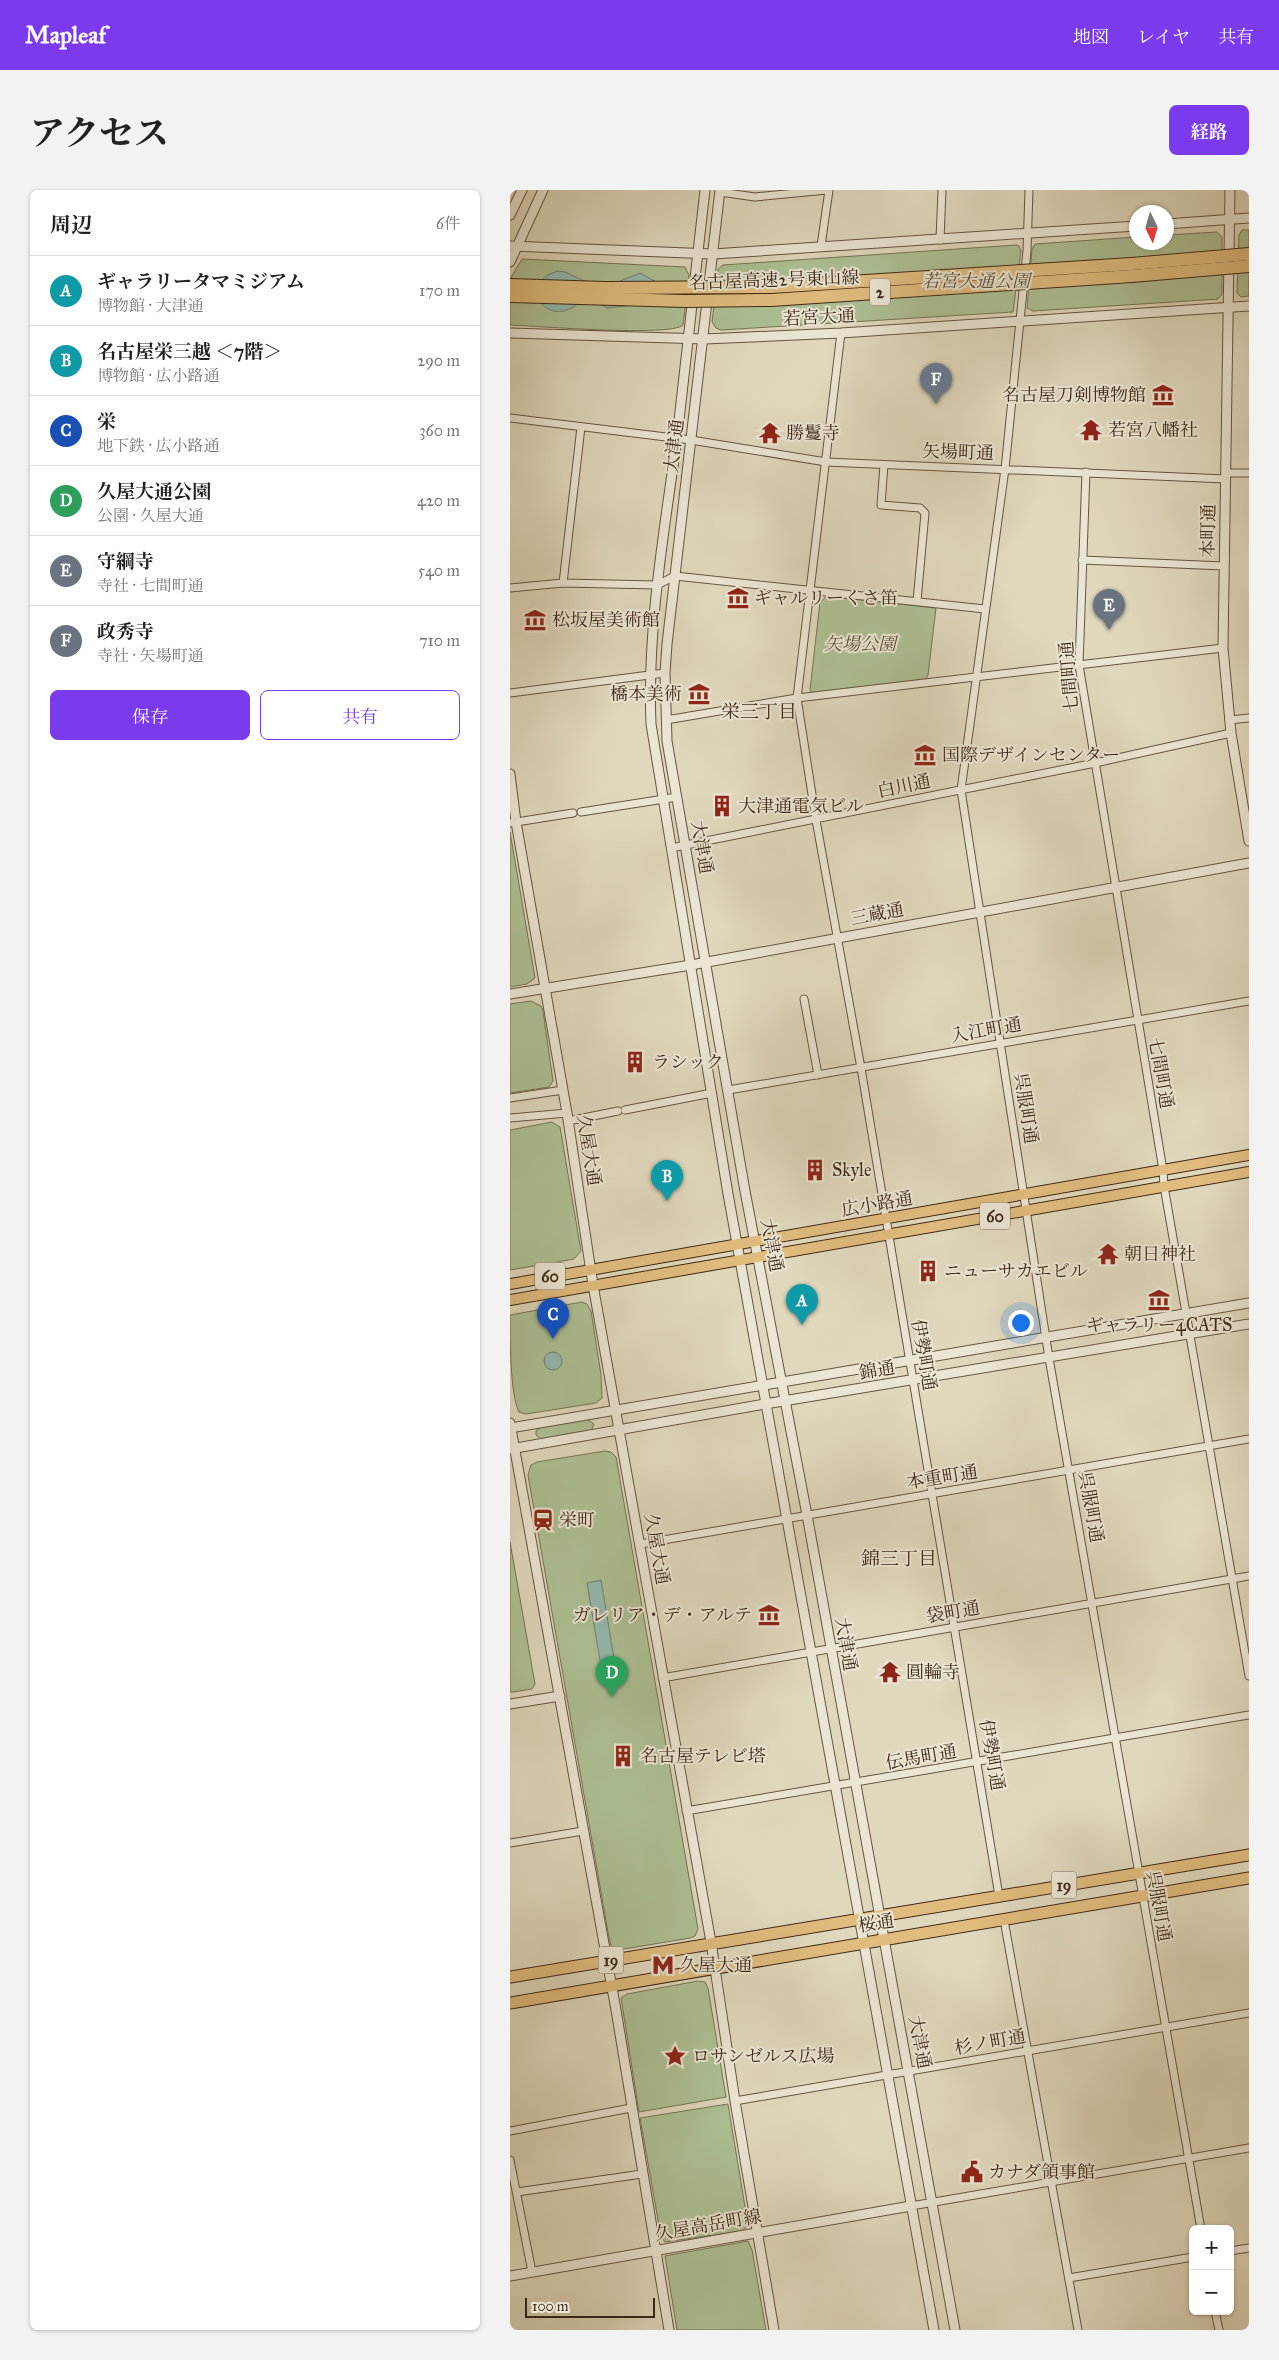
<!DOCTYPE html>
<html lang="ja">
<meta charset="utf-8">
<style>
body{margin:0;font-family:"IM FELL Great Primer","Noto Serif JP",serif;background:#f2f2f2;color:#222}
.controls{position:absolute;right:15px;bottom:15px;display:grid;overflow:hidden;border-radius:8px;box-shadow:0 1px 4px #0004}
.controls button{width:45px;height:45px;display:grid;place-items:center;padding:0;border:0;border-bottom:1px solid #e0e0e0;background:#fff;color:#222;font:25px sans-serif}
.compass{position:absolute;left:619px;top:15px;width:45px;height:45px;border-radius:50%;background:#fff;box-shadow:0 1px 4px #0004;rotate:175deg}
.scale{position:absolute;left:15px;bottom:12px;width:130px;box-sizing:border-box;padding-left:5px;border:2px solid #3e2815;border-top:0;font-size:14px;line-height:18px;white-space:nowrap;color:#3e2815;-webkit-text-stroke:4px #ebe6d4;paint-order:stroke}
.you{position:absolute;left:510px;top:1132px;width:18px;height:18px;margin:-12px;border:4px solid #fff;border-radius:50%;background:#1a73e8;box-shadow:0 0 0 8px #1a73e833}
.badge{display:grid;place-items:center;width:32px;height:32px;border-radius:50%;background:#7c3aed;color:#fff;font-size:16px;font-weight:700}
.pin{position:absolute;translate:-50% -41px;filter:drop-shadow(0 1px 2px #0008)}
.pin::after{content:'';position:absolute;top:26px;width:18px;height:15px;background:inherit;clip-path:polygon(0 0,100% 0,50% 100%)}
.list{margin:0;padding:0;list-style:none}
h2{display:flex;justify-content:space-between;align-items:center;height:65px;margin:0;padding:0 20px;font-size:21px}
h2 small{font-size:16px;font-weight:400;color:#767676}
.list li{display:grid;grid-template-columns:32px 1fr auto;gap:15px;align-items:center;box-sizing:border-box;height:70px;padding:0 20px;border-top:1px solid #e0e0e0}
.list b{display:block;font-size:19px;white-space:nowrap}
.list p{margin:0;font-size:16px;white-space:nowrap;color:#767676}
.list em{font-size:16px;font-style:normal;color:#767676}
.actions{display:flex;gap:10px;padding:15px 20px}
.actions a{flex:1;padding:11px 0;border:1px solid #7c3aed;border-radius:8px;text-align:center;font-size:18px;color:#7c3aed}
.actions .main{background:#7c3aed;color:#fff}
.map{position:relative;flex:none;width:739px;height:2140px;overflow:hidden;border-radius:8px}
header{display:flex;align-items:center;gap:30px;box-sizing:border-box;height:70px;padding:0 25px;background:#7c3aed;color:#fff}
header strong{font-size:24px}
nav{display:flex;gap:28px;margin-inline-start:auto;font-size:18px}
.intro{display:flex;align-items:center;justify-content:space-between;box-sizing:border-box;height:120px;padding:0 30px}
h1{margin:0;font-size:35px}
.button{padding:12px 22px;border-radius:8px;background:#7c3aed;color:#fff;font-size:18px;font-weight:700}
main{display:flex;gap:30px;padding:0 30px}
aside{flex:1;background:#fff;border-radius:8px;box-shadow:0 1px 4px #0004}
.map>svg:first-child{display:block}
.green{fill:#adc095;stroke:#767455}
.water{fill:#94bab1;stroke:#728073}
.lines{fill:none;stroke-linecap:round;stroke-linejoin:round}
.minor-casing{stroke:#66543f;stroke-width:9}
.tertiary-casing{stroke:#66543f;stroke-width:11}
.primary-casing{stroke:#3e2815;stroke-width:12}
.trunk-casing{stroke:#3e2815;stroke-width:13}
.minor{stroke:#ebe6d4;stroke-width:7}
.tertiary{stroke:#ebe6d4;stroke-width:9}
.primary{stroke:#e0bc7e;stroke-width:10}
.trunk{stroke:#e0bc7e;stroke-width:11}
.motorway-bridge-casing{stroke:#3e2815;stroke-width:14;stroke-linecap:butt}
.motorway-bridge{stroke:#e0bc7e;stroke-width:12}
.labels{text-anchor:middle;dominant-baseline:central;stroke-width:4;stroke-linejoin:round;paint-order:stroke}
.shield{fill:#ebe6d4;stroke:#72614e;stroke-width:1}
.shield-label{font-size:16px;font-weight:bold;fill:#3e2815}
.street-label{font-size:18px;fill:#3e2815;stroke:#ebe6d4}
.park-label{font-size:18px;font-style:italic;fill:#5a4e35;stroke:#ebe6d4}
.poi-label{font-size:18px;fill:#3e2815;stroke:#ebe6d4;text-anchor:start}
.neighbourhood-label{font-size:19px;fill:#3e2815;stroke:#ebe6d4}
</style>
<header>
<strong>Mapleaf</strong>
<nav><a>地図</a><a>レイヤ</a><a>共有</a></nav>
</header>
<div class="intro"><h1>アクセス</h1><a class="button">経路</a></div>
<main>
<aside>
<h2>周辺<small>6件</small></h2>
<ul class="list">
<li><span class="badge" style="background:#0f9aa8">A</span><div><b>ギャラリータマミジアム</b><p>博物館 · 大津通</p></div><em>170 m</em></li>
<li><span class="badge" style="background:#0f9aa8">B</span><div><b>名古屋栄三越 ＜7階＞</b><p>博物館 · 広小路通</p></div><em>290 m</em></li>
<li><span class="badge" style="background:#1a4fb4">C</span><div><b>栄</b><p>地下鉄 · 広小路通</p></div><em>360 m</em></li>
<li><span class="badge" style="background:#2e9e5b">D</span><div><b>久屋大通公園</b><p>公園 · 久屋大通</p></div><em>420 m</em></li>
<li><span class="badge" style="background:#6b7280">E</span><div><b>守綱寺</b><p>寺社 · 七間町通</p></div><em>540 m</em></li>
<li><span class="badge" style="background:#6b7280">F</span><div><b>政秀寺</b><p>寺社 · 矢場町通</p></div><em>710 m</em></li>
</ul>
<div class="actions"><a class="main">保存</a><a>共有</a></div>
</aside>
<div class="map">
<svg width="739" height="2140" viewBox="0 0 739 2140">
<rect width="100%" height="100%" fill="#e0d8bd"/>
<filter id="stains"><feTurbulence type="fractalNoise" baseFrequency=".004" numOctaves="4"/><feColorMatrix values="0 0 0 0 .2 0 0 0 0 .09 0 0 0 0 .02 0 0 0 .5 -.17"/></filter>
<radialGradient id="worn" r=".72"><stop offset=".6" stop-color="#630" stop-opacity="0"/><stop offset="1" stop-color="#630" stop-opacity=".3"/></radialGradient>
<g class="green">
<path d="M732,40H739V106L731,107L727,103L729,45Z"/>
<path d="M707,42L712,47V104L708,109L523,121L517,118L522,59L525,54L626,47V52H656L657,45Z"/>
<path d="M506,55L509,56L511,61L503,122L211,140L206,138L202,132L208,79L213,75Z"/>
<path d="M12,69L175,77L179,85L173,135C161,147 25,136 0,135V89Z"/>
<path d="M317,406L426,418L418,485L416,489L303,504L300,500L310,412Z"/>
<path d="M0,642L25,788L17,794L0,797Z"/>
<path d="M21,811L31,816L33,821L43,891L39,897L0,903V814Z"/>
<path d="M42,932L50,937L71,1061L64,1069L0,1080V940Z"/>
<path d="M72,1112L77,1114L81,1121L91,1185L92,1208L86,1213L16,1224L9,1222C0,1204 0,1148 0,1125Z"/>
<path d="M77,1229L84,1234L81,1241L32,1250L26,1245V1241L31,1237Z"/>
<path d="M95,1261L101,1262L106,1267L188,1739L185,1746L180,1748L108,1760L101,1756L98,1742L18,1285L21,1275L27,1272Z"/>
<path d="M0,1352L25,1494L22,1499L3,1502H0Z"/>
<path d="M188,1791L195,1792L198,1798L216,1907L129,1922L111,1808L117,1804Z"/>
<path d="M218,1914L238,2035L232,2041L155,2052L151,2047L130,1928Z"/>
<path d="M238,2051L242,2060L256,2140H167L155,2066Z"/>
</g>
<g class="water">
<path d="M48,81L55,82L74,91L103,94L130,83L148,93L165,94L164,117L123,115L97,118C91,113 77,111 69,113C68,113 64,117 63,117C52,124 37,123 30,111L31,91L39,84Z"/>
<circle cx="43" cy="1171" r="9"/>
<path d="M91,1390L108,1492L94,1494L77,1393Z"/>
</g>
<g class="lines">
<g class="minor-casing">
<g id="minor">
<path d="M519,0L517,61L495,279L451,600L539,1168L691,2039"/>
<path d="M210,2L245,7L317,0"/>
<path d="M430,50L432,0"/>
<path d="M311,56L319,0"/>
<path d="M331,143L287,508L306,630L351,878L489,1706"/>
<path d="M0,228L181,250L316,272L716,289"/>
<path d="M374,275L371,315L410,318L415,323L407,411"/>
<path d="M576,282L569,475L653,980L654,996L739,1486"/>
<path d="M716,283H739"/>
<path d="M572,370L714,376"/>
<path d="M53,393L71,237"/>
<path d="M0,398L53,393L147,395L165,386L475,419"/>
<path d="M0,503L155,483"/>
<path d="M156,530L287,508L713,458"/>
<path d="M719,530L739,528"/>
<path d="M71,622L167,607"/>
<path d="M0,633L63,623"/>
<path d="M161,658L585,573L721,543"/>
<path d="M294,809L308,885"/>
<path d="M218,900L739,811"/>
<path d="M0,908L53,900"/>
<path d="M115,920L202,903"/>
<path d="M0,928L57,923"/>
<path d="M58,931L108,921"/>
<path d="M130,1354L739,1249"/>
<path d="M152,1488L739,1386"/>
<path d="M176,1621L739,1525"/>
<path d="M0,1653L73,1641"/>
<path d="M494,1730L568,2140"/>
<path d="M225,1911L739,1823"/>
<path d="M0,1941L121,1918"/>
<path d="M0,1970L22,2082"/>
<path d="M7,2002L132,1984"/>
<path d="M401,2016L739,1958"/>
<path d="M720,2061L739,2058"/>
<path d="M559,2088L683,2067"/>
<path d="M705,2121L709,2140"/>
</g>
</g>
<g class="tertiary-casing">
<g id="tertiary">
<path d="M195,0C185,83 177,166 167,248C154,343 137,438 141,534L218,1004C286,1383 354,1762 424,2140"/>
<path d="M210,0L157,454L155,483L157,551L235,1001L297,1325L445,2140"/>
<path d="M720,0L713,458L721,543L739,651"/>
<path d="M0,25L12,0"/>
<path d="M656,34L739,28"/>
<path d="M0,56L203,64L626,36"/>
<path d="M0,72L33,0"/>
<path d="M0,143L194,149L331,143L739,116"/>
<path d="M0,584L6,632L57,923L83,1095L201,1752L225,1911L264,2140"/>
<path d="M0,804L181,775L739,673"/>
<path d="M0,1233L106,1820L159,2140"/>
<path d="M0,1238L739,1113"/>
<path d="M0,1259L255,1214L739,1134"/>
<path d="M0,1514L50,1506"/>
<path d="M0,2086L401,2016"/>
</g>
</g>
<g class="primary-casing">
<g id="primary">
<path d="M0,1094L739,965"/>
<path d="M0,1110L739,982"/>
</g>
</g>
<g class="trunk-casing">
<g id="trunk">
<path d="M0,1787L739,1665"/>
<path d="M0,1813L739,1688"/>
</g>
</g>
<use href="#minor" class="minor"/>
<use href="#tertiary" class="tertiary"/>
<use href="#primary" class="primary"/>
<use href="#trunk" class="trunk"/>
<g class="motorway-bridge-casing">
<g id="motorway-bridge">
<path d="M0,95L95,98L261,97L621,74L739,64"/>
<path d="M0,106L174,111L261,110L622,86L739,76"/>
</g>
</g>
<use href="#motorway-bridge" class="motorway-bridge"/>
</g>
<defs>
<g id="museum-bare" transform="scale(1.725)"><path d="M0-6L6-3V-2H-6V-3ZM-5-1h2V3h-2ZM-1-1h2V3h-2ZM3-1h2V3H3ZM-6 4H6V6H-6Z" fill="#8f2418" stroke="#ebe6d4" stroke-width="2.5" paint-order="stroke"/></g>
<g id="temple-bare" transform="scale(1.725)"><path d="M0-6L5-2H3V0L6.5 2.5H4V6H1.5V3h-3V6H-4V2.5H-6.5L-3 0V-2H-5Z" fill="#8f2418" stroke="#ebe6d4" stroke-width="2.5" paint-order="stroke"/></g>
<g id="building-bare" transform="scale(1.725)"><path d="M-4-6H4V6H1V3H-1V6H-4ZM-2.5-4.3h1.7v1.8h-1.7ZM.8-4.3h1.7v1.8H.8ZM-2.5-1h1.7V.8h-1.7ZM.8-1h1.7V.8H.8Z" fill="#8f2418" stroke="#ebe6d4" stroke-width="2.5" paint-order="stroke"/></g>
<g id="station-bare" transform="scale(1.725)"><path d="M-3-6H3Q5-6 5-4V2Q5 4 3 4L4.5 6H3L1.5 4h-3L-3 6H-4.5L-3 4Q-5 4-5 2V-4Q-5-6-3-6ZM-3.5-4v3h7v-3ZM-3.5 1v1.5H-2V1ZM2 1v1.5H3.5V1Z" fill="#8f2418" stroke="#ebe6d4" stroke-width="2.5" paint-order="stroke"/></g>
<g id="metro-bare" transform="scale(1.725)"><path d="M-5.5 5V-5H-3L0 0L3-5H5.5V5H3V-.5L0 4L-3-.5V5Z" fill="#8f2418" stroke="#ebe6d4" stroke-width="2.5" paint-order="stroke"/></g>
<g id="sight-bare" transform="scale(1.725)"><path d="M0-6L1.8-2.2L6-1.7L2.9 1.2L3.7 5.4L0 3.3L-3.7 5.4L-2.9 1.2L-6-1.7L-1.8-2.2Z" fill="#8f2418" stroke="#ebe6d4" stroke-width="2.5" paint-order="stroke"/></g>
<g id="civic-bare" transform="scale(1.725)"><path d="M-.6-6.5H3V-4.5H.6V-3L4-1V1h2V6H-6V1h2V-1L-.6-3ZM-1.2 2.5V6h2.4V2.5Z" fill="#8f2418" stroke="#ebe6d4" stroke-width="2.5" paint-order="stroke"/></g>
</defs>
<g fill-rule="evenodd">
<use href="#museum-bare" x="653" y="205"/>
<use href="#temple-bare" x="581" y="240"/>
<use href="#temple-bare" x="260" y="243"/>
<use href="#museum-bare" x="228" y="408"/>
<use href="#museum-bare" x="25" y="430"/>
<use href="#museum-bare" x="189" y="504"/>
<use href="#museum-bare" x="415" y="565"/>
<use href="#building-bare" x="212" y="616"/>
<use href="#building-bare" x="125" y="872"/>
<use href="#building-bare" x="305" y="980"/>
<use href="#temple-bare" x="598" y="1064"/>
<use href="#building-bare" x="418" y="1081"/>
<use href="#museum-bare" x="649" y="1110"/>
<use href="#station-bare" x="33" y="1330"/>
<use href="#museum-bare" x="259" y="1425"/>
<use href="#temple-bare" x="380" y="1482"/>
<use href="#building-bare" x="113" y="1566"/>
<use href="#metro-bare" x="153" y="1775"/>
<use href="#sight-bare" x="165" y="1866"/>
<use href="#civic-bare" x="462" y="1982"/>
</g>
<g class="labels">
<g class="shield">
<rect x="360" y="88.5" width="20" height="27" rx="4"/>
<rect x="470" y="1012.5" width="30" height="27" rx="4"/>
<rect x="25" y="1072.5" width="30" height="27" rx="4"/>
<rect x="541.5" y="1681.5" width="25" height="27" rx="4"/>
<rect x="88.5" y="1756.5" width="25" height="27" rx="4"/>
</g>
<g class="shield-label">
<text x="370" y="102">2</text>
<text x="485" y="1026">60</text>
<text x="40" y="1086">60</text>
<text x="554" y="1695">19</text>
<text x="101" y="1770">19</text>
</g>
<g class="street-label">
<text transform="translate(264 90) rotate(-2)">名古屋高速2号東山線</text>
<text transform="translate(309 127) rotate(-3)">若宮大通</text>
<text transform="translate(164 256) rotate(-83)">大津通</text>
<text transform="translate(448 262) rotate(2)">矢場町通</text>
<text transform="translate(698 341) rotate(-89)">本町通</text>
<text transform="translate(559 487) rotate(-95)">七間町通</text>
<text transform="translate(394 596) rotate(-12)">白川通</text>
<text transform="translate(192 657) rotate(80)">大津通</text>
<text transform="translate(367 724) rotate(-11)">三蔵通</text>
<text transform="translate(476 840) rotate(-10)">入江町通</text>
<text transform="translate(651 883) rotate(80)">七間町通</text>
<text transform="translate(516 918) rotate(81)">呉服町通</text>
<text transform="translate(79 960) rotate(81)">久屋大通</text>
<text transform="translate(367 1014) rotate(-10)">広小路通</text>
<text transform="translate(262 1055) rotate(79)">大津通</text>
<text transform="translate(414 1165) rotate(80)">伊勢町通</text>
<text transform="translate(367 1180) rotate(-10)">錦通</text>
<text transform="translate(432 1287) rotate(-9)">本重町通</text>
<text transform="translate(581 1317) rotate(80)">呉服町通</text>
<text transform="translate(147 1359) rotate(80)">久屋大通</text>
<text transform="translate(443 1422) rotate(-10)">袋町通</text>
<text transform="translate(336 1454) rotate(80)">大津通</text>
<text transform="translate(482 1565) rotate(80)">伊勢町通</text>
<text transform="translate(411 1567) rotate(-10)">伝馬町通</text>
<text transform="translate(649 1716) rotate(80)">呉服町通</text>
<text transform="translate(366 1733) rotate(-9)">桜通</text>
<text transform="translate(410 1852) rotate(79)">大津通</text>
<text transform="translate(480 1852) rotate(-10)">杉ノ町通</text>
<text transform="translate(198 2035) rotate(-10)">久屋高岳町線</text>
</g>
<g class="park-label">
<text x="466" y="91">若宮大通公園</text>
<text x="350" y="454">矢場公園</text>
</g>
<g class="poi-label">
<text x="636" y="205" text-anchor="end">名古屋刀剣博物館</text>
<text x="598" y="240">若宮八幡社</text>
<text x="276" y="243">勝鬘寺</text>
<text x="244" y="408">ギャルリーくさ笛</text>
<text x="42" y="430">松坂屋美術館</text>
<text x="172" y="504" text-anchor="end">橋本美術</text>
<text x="432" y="565">国際デザインセンター</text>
<text x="228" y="616">大津通電気ビル</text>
<text x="142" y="872">ラシック</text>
<text x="322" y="980">Skyle</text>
<text x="614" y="1064">朝日神社</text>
<text x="434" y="1081">ニューサカエビル</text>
<text x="649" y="1135" text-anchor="middle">ギャラリー4CATS</text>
<text x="49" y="1330">栄町</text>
<text x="242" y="1425" text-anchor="end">ガレリア・デ・アルテ</text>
<text x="396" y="1482">圓輪寺</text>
<text x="130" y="1566">名古屋テレビ塔</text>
<text x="170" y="1775">久屋大通</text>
<text x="182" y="1866">ロサンゼルス広場</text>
<text x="478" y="1982">カナダ領事館</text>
</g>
<g class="neighbourhood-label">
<text x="249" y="521">栄三丁目</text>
<text x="389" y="1368">錦三丁目</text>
</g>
</g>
<rect width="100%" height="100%" filter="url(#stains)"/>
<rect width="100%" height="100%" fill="url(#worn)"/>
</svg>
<div class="controls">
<button>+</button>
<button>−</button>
</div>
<svg class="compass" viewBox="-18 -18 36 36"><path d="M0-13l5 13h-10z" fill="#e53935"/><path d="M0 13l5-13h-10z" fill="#767676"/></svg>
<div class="scale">100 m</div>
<div class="you"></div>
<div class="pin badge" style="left:292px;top:1135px;background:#0f9aa8">A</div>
<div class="pin badge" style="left:157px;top:1011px;background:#0f9aa8">B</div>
<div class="pin badge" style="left:43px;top:1149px;background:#1a4fb4">C</div>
<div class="pin badge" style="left:102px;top:1507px;background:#2e9e5b">D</div>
<div class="pin badge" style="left:599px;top:440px;background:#6b7280">E</div>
<div class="pin badge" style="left:426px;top:214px;background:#6b7280">F</div>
</div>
</main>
